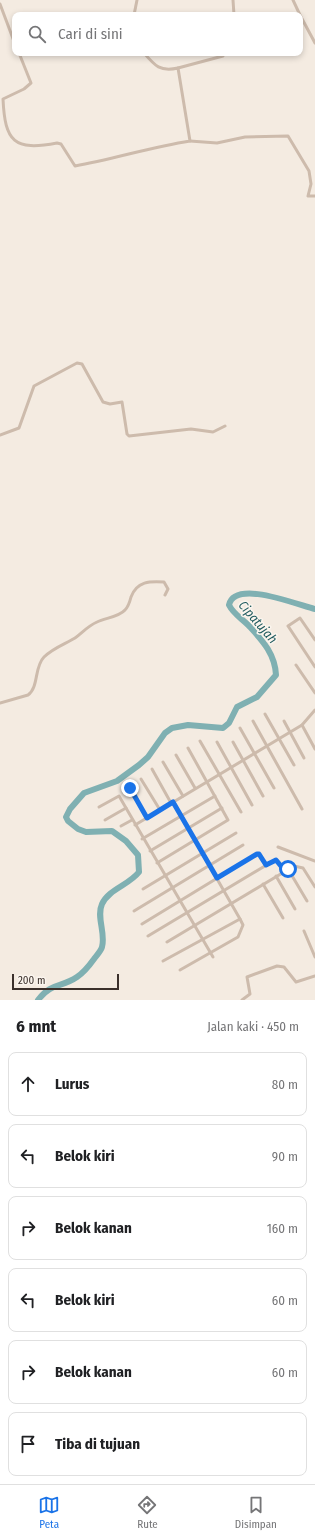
<!DOCTYPE html>
<html lang="id">
<meta charset="utf-8">
<style>
body{margin:0;font-family:"Fira Sans Condensed",sans-serif;background:#f6f6f6;color:#202124}
.scale{position:absolute;left:12px;bottom:10px;width:107px;box-sizing:border-box;padding-left:4px;border:2px solid #3b302b;border-top:0;font-size:11px;line-height:14px;white-space:nowrap;color:#3b302b;-webkit-text-stroke:3px #fbf5ee;paint-order:stroke}
.stop{position:absolute;width:12px;height:12px;margin:-9px;border:3px solid #1a73e8;border-radius:50%;background:#fff}
.stop.end{background:#1a73e8;border-color:#fff;box-shadow:0 1px 4px #0008}
.list{margin:0;padding:0;list-style:none}
h2{display:flex;justify-content:space-between;align-items:center;height:52px;margin:0;padding:0 16px;font-size:17px}
h2 small{font-size:13px;font-weight:400;color:#757577}
.list li{display:grid;grid-template-columns:26px 1fr auto;gap:12px;align-items:center;box-sizing:border-box;height:64px;margin:0 8px 8px;padding:0 8px;border:1px solid #e0e0e0;border-radius:8px}
.list b{display:block;font-size:15px;white-space:nowrap}
.list em{font-size:13px;font-style:normal;color:#757577}
.icon{flex:none;width:22px;height:22px;fill:none;stroke:currentColor;stroke-width:2;stroke-linecap:round;stroke-linejoin:round}
.map{position:relative;flex:none;width:315px;height:1000px;overflow:hidden}
.search{position:absolute;background:#fff;box-shadow:0 2px 6px #0003;left:12px;right:12px;top:12px;height:44px;display:flex;align-items:center;gap:10px;box-sizing:border-box;padding:0 14px;border-radius:8px;color:#757577;font-size:15px}
.sheet{height:484px;background:#fff}
nav{display:flex;justify-content:space-around;align-items:center;box-sizing:border-box;height:56px;border-top:1px solid #e0e0e0;background:#fff;font-size:11px;color:#757577}
nav a{display:grid;justify-items:center;gap:2px}
nav .on{color:#1a73e8}
.map>svg:first-child{display:block}
.lines{fill:none;stroke-linecap:round;stroke-linejoin:round}
.river{stroke:#7fb0b2;stroke-width:6}
.minor{stroke:#cdbbac;stroke-width:3}
.route{stroke:#1a73e8;stroke-width:5}
.labels{text-anchor:middle;dominant-baseline:central;stroke-width:3;stroke-linejoin:round;paint-order:stroke}
.water-label{font-size:13px;font-style:italic;fill:#1f5a5e;stroke:#fbf5ee}
</style>
<div class="map">
<svg width="315" height="1000" viewBox="0 0 315 1000">
<rect width="100%" height="100%" fill="#f4ebe1"/>
<g class="lines">
<path class="river" d="M38,1000C52,982 61,988 77,977C83,973 89,966 94,959C96,956 101,951 102,947C106,933 96,917 102,904C109,889 129,885 139,872L138,855L126,841L112,831L86,832L78,829L68,821L66,817L70,809L84,793L117,781L139,765L148,757L165,733L172,728L188,725L223,728L229,723L237,707L257,697L276,675C275,655 264,642 250,627C243,619 234,615 229,605C235,579 298,605 315,609"/>
<g class="minor">
<path d="M233,0L234,15"/>
<path d="M293,0L300,15"/>
<path d="M0,4L15,44"/>
<path d="M134,15L137,0"/>
<path d="M300,15L315,43"/>
<path d="M19,53L31,83L24,89L3,99C5,142 14,151 57,143L61,144L75,166C114,159 151,147 190,141L178,68C160,72 155,66 144,53"/>
<path d="M178,68L223,56V53"/>
<path d="M190,141L217,143L245,137L288,136L309,171L311,184L308,196H315"/>
<path d="M0,435L19,428L34,386L77,363L82,364L103,402L110,404L122,402L127,434L129,436L191,429L213,432L225,426"/>
<path d="M315,640L300,618L288,626L315,667"/>
<path d="M296,665L315,693"/>
<path d="M0,703L28,695C39,687 34,667 44,657C53,648 65,644 75,638C83,632 88,626 97,622C105,618 119,617 125,610C128,607 130,601 131,597C137,581 150,581 164,582L168,589L165,595"/>
<path d="M265,714L294,765"/>
<path d="M253,721L302,809"/>
<path d="M284,721L304,758"/>
<path d="M302,725L315,749"/>
<path d="M240,728L274,788"/>
<path d="M200,741L241,812"/>
<path d="M217,742L252,805"/>
<path d="M233,742L263,796"/>
<path d="M176,755L195,788"/>
<path d="M163,762L183,796"/>
<path d="M152,769L171,803"/>
<path d="M141,779L160,810"/>
<path d="M130,788L147,818"/>
<path d="M99,807L119,796L213,957"/>
<path d="M105,820L126,808"/>
<path d="M135,825L302,725L315,710"/>
<path d="M121,826L132,820"/>
<path d="M142,839L215,796"/>
<path d="M278,847L315,861"/>
<path d="M150,851L222,808"/>
<path d="M157,863L228,820L188,748"/>
<path d="M288,869L307,901"/>
<path d="M276,876L295,909"/>
<path d="M263,884L283,918"/>
<path d="M143,889L236,833"/>
<path d="M134,911L243,845"/>
<path d="M142,924L257,854H259L266,865"/>
<path d="M304,931L315,957"/>
<path d="M148,936L275,860L278,861L285,871"/>
<path d="M167,942L294,866L303,868L315,887"/>
<path d="M163,961L240,919L173,802"/>
<path d="M180,970L238,937L243,925L240,919"/>
<path d="M242,1000L250,994L247,977L277,966L284,967L296,982L315,976"/>
</g>
</g>
<g class="lines">
<path class="route" d="M130,788L147,818L173,802L217,878L257,854H259L266,865L276,860L285,871L288,869"/>
</g>
<g class="labels">
<g class="water-label">
<text transform="translate(258 622) rotate(49)">Cipatujah</text>
</g>
</g>
</svg>
<div class="scale">200 m</div>
<div class="stop" style="left:288px;top:869px"></div>
<div class="stop end" style="left:130px;top:788px"></div>
<div class="search"><svg class="icon" aria-label="search" viewBox="0 0 24 24"><circle cx="10" cy="10" r="6"/><path d="M15 15l6 6"/></svg>Cari di sini</div>
</div>
<section class="sheet">
<h2>6 mnt<small>Jalan kaki · 450 m</small></h2>
<ul class="list">
<li><svg class="icon" aria-label="ahead" viewBox="0 0 24 24"><path d="M12 20V5M6 11l6-6 6 6"/></svg><div><b>Lurus</b></div><em>80 m</em></li>
<li><svg class="icon" aria-label="left" viewBox="0 0 24 24"><path d="M17 20v-9H6M10 6l-5 5 5 5"/></svg><div><b>Belok kiri</b></div><em>90 m</em></li>
<li><svg class="icon" aria-label="right" viewBox="0 0 24 24"><path d="M7 20v-9h11M14 6l5 5-5 5"/></svg><div><b>Belok kanan</b></div><em>160 m</em></li>
<li><svg class="icon" aria-label="left" viewBox="0 0 24 24"><path d="M17 20v-9H6M10 6l-5 5 5 5"/></svg><div><b>Belok kiri</b></div><em>60 m</em></li>
<li><svg class="icon" aria-label="right" viewBox="0 0 24 24"><path d="M7 20v-9h11M14 6l5 5-5 5"/></svg><div><b>Belok kanan</b></div><em>60 m</em></li>
<li><svg class="icon" aria-label="arrive" viewBox="0 0 24 24"><path d="M6 21V4h12l-3 4 3 4H6"/></svg><div><b>Tiba di tujuan</b></div></li>
</ul>
</section>
<nav>
<a class="on"><svg class="icon" aria-label="map" viewBox="0 0 24 24"><path d="M3 6l6-2 6 2 6-2v14l-6 2-6-2-6 2zM9 4v14M15 6v14"/></svg>Peta</a>
<a><svg class="icon" aria-label="directions" viewBox="0 0 24 24"><path d="M12 3l9 9-9 9-9-9zM9 14v-3h6M13 9l2 2-2 2"/></svg>Rute</a>
<a><svg class="icon" aria-label="saved" viewBox="0 0 24 24"><path d="M7 4h10v16l-5-4-5 4z"/></svg>Disimpan</a>
</nav>
